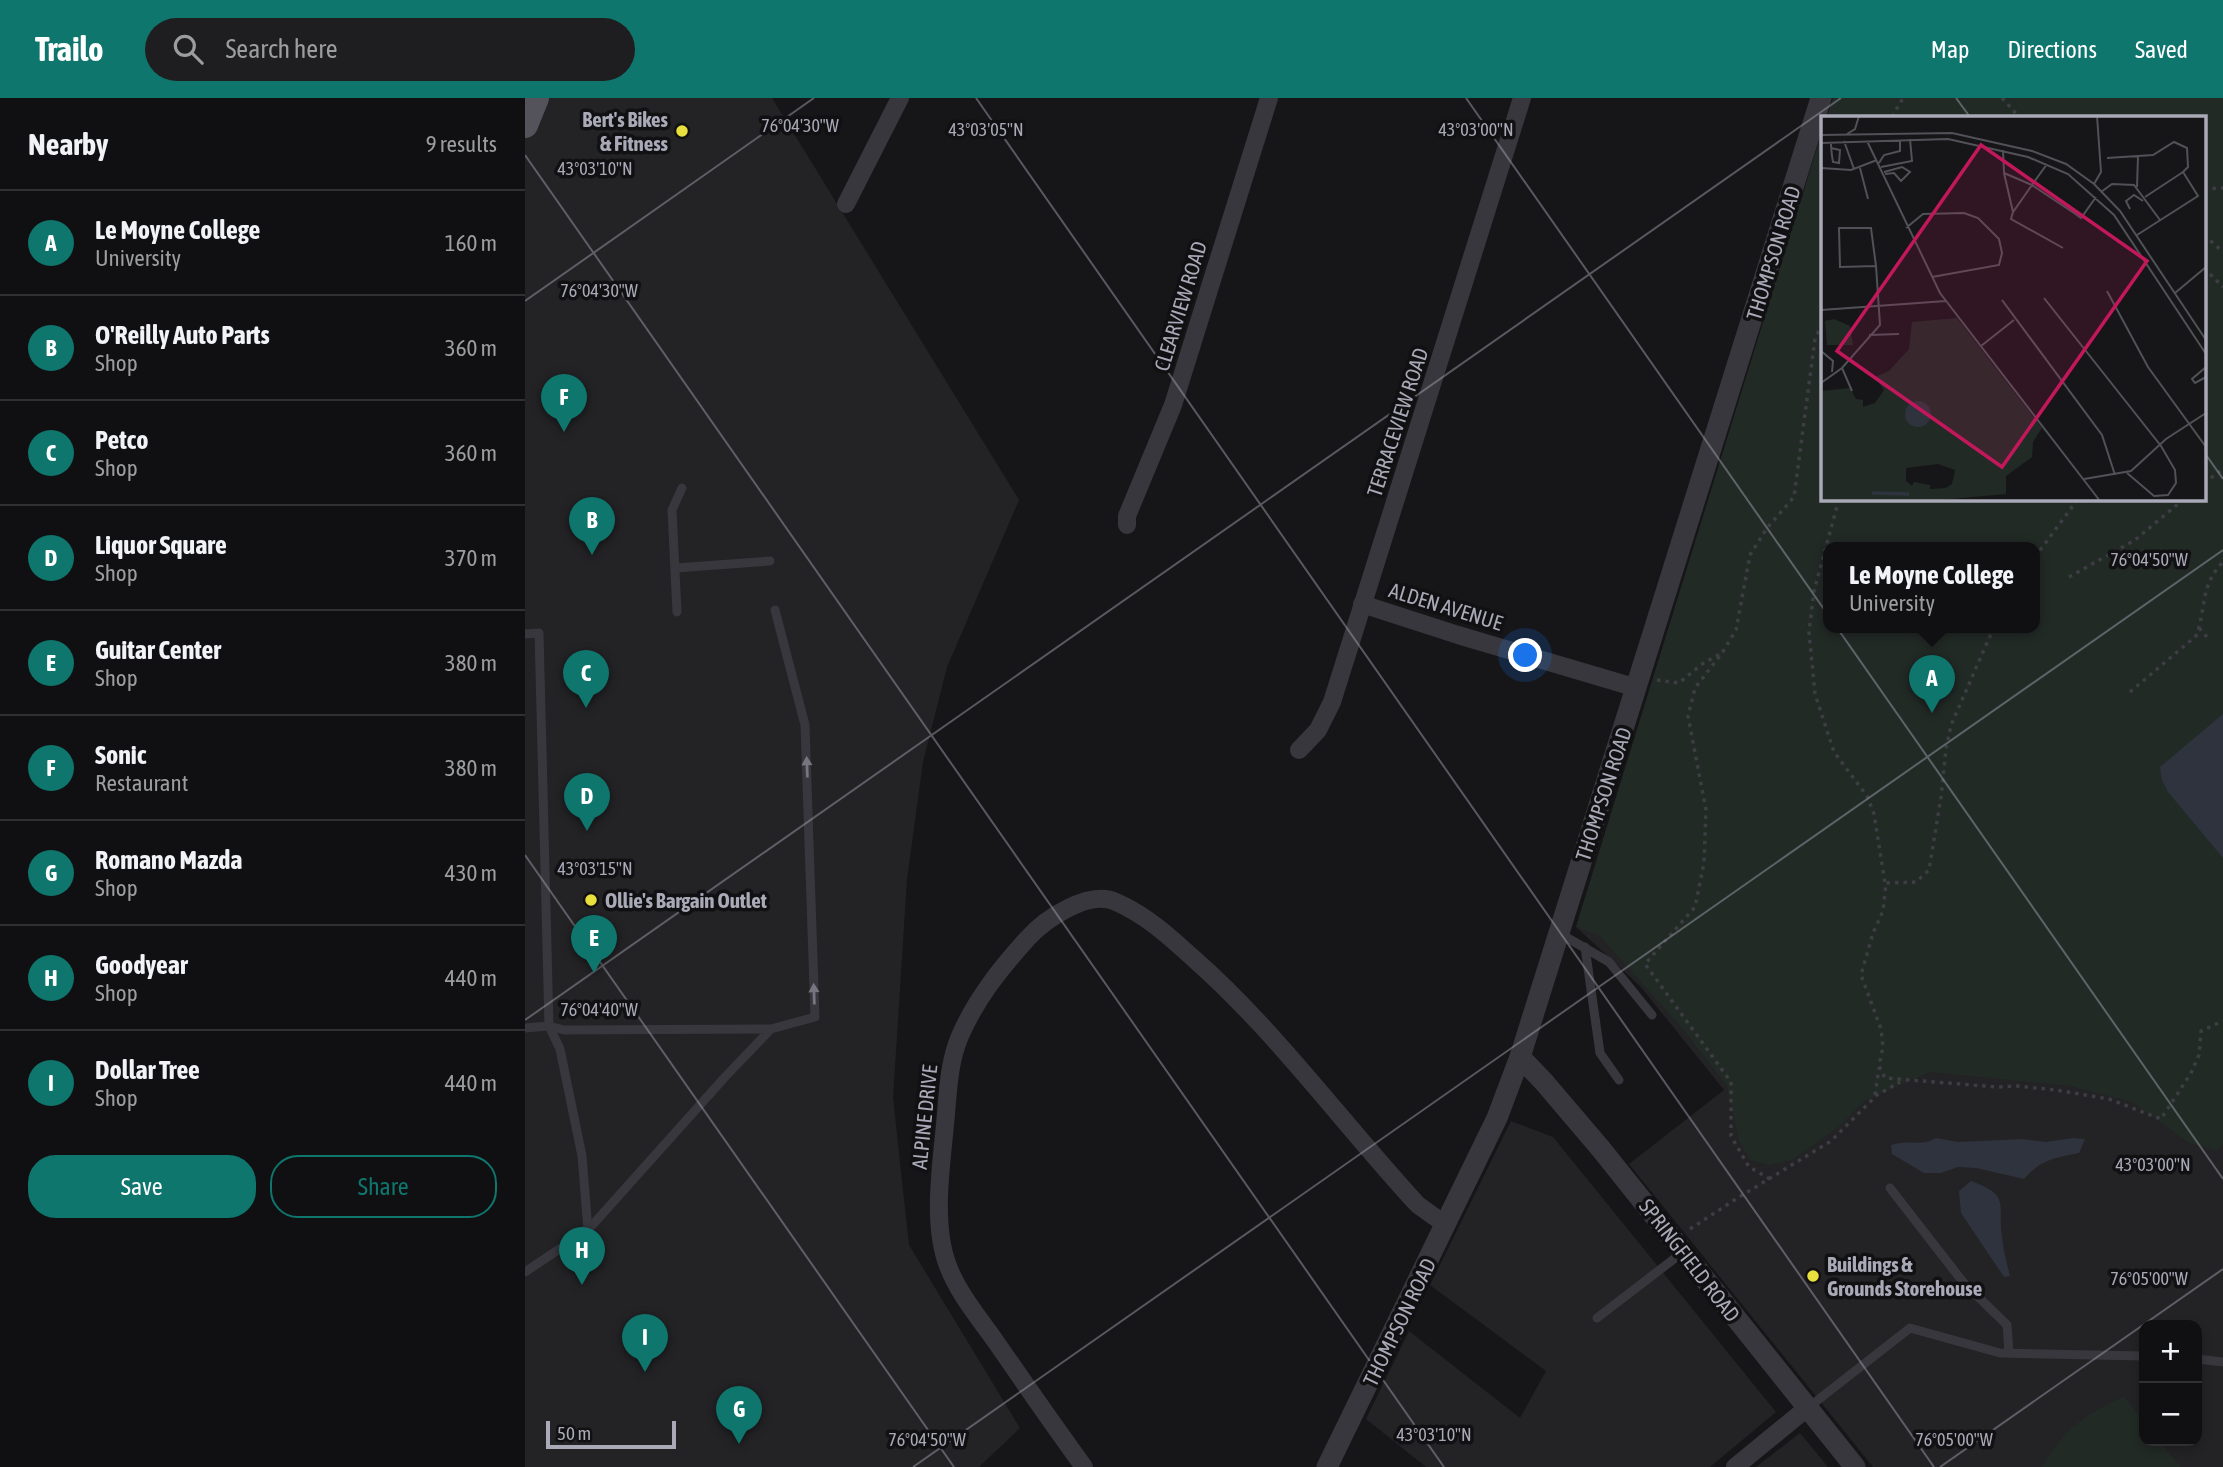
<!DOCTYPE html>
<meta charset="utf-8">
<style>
body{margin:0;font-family:"Asap Condensed",sans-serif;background:#1e1e20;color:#f1f3f6}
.controls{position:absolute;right:21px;bottom:21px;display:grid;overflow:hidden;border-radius:14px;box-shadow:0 4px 10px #0003}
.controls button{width:63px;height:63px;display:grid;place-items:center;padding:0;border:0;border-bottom:2px solid #303032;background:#101012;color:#f1f3f6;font:35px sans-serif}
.scale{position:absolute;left:21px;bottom:18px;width:130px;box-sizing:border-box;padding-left:7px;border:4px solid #a9a9b7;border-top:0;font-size:19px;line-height:24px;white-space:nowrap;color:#a9a9b7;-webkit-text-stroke:5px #111113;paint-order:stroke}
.you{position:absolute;left:1001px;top:558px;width:24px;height:24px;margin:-18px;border:5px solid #fff;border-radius:50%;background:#1a73e8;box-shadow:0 0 0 10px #1a73e833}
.badge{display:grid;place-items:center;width:46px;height:46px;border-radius:50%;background:#0f766e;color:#fff;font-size:23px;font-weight:700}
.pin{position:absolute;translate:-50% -58px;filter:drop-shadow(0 2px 4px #0008)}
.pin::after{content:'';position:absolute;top:37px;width:24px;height:21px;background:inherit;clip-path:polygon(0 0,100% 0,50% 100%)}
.popup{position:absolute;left:1298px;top:444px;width:217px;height:91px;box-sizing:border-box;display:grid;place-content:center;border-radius:14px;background:#101012;filter:drop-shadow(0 2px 5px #0005);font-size:23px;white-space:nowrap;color:#9c9d9f}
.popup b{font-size:26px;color:#f1f3f6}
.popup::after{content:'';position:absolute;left:50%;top:100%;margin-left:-14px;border:14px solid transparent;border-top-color:#101012}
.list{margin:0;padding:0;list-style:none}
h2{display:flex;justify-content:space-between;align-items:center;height:91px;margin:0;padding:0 28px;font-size:30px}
h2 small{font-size:23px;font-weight:400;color:#9c9d9f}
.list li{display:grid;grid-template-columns:46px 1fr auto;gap:21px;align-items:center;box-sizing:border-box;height:105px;padding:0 28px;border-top:2px solid #303032}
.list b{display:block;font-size:26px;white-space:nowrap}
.list p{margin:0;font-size:23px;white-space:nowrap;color:#9c9d9f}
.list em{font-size:23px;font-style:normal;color:#9c9d9f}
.actions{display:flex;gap:14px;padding:21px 28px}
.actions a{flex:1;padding:16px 0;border:2px solid #0f766e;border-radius:28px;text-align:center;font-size:24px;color:#0f766e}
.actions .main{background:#0f766e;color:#fff}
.icon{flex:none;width:38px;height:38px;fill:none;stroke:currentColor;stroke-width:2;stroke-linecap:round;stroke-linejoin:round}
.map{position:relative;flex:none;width:1698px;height:1369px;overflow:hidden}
header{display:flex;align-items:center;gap:42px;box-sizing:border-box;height:98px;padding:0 35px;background:#0f766e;color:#fff}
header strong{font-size:33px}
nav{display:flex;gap:38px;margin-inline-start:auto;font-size:24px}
.search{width:490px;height:63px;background:#1e1e20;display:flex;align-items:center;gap:18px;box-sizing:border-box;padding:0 24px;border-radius:38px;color:#9c9d9f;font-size:26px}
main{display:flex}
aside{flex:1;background:#101012}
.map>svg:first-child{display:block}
.built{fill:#232225;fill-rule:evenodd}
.green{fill:#222a26;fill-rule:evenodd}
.water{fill:#2f333d}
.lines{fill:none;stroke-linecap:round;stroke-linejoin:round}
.path{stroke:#3d3d43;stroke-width:3.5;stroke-dasharray:3.5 5;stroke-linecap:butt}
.service{stroke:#38373d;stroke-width:9}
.minor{stroke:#38373d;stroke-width:18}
.tertiary{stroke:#38373d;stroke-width:21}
.primary{stroke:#54535b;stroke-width:26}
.oneway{fill:#767680}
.ticks{fill:none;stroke:#a9a9b7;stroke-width:2;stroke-opacity:0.45}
.poi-dot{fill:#e9df3d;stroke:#111113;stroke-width:2.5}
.labels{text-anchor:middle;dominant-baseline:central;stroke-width:7;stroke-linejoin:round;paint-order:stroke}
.poi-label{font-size:21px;font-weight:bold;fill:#a9a9b7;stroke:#111113;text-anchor:start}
.street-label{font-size:21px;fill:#a9a9b7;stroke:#111113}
.inset-river{fill:none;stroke:#2f333d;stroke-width:3.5}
.inset-road{fill:none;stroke:#515158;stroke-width:2}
.view{fill:#c2185b;fill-opacity:0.15;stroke:#c2185b;stroke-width:3.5}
.inset-edge{fill:none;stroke:#a9a9b7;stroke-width:3.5}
.ticks-label{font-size:18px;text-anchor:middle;fill:#a9a9b7;stroke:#111113;stroke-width:7;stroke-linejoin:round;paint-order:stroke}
</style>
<header>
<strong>Trailo</strong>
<div class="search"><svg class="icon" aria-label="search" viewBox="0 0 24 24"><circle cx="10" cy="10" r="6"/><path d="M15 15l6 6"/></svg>Search here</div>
<nav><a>Map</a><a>Directions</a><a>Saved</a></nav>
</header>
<main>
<aside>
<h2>Nearby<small>9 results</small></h2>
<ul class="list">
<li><span class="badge">A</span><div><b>Le Moyne College</b><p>University</p></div><em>160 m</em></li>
<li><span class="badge">B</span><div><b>O'Reilly Auto Parts</b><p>Shop</p></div><em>360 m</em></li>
<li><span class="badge">C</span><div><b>Petco</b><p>Shop</p></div><em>360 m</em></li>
<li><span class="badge">D</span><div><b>Liquor Square</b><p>Shop</p></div><em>370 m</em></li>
<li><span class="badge">E</span><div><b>Guitar Center</b><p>Shop</p></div><em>380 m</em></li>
<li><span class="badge">F</span><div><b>Sonic</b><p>Restaurant</p></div><em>380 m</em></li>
<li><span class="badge">G</span><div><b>Romano Mazda</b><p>Shop</p></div><em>430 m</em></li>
<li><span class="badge">H</span><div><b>Goodyear</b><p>Shop</p></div><em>440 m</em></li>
<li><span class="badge">I</span><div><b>Dollar Tree</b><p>Shop</p></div><em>440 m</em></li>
</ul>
<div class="actions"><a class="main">Save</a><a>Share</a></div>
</aside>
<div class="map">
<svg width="1698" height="1369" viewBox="0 0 1698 1369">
<rect width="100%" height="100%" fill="#161618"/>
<g class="built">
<path d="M0,0H247L494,402L422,569L398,664L382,781L368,1000L384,1147L495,1330L454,1369H0Z"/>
<path d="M1308,0H1698V1369H1348L1104,1066L1199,992L1115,888L1051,829L1297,34V401H1679V19H1302ZM1304,449H1510V529H1304ZM1619,1227H1672V1343H1619Z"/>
<path d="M986,1023L1028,1039L1251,1314L1185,1369H901L841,1321L884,1233L995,1320L1021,1273L905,1187Z"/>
<path d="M1275,1335L1303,1369H1231Z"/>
</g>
<g class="green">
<path d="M1308,0H1698V1046L1693,1053L1664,1045L1607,1004L1545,988L1405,974L1339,1003L1312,1030L1267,1062L1244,1067L1225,1062L1214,1043L1202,988L1158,931L1075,838L1051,829L1297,34V401H1679V19H1302ZM1304,449H1510V529H1304Z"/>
<path d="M1599,1299L1619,1324V1343H1634L1656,1369H1517C1537,1333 1561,1315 1599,1299Z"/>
</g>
<g class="water">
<path d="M1698,616V760L1643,694L1637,682L1635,669Z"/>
<path d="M1411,1040L1433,1044L1497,1041L1521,1044L1548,1040L1560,1041L1554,1055C1528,1060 1516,1062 1499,1081L1451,1070L1433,1069L1416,1075H1399L1367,1056L1366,1047C1385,1041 1396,1049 1411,1040Z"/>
<path d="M1446,1083C1487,1098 1472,1106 1477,1139C1478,1152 1482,1165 1485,1178L1479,1179L1436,1115L1434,1093Z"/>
</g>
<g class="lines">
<g class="path">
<path d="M1477,0L1494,19"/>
<path d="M1367,19L1378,0"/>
<path d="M1679,91L1698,90"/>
<path d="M1679,137L1698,154"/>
<path d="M1679,170L1698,189"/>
<path d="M1679,385L1698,371"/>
<path d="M1314,401L1289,493L1284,534L1290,596L1309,654L1342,698L1349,716L1360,785"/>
<path d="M1510,459L1553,401"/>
<path d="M1544,479L1610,442L1659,401"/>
<path d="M1469,529L1426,627L1421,651L1416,699L1404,772L1391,784L1361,785L1358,813L1348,835L1336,877L1356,931L1358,949L1354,968L1360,980L1472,989L1492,988L1531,992L1584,1001L1636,1021L1666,975L1674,957L1676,933L1698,923"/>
<path d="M1674,530L1683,540"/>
<path d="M1132,582L1154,585L1177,566L1195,556"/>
<path d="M1605,594L1671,538C1682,510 1674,489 1698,464"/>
<path d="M1350,997L1354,970"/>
<path d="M1245,1081L1224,1069L1206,1038V984L1120,866L1170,809L1179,765L1181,712L1163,618L1170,590L1197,555L1211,532L1225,457L1242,430L1269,399L1290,241L1297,226"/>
<path d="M1165,1131L1211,1101L1306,1043L1352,997L1375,984"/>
</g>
<g class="service">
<path d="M151,470L245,463"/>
<path d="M152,514L147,412L157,390"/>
<path d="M0,536L14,535L24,928L0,930"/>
<path d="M1034,835L1084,864L1127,917"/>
<path d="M1060,849L1075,955L1094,982"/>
<path d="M24,928L35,951L57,1058L63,1132"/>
<path d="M246,931L290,919L280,627L250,512"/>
<path d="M1365,1090L1438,1184L1482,1227L1484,1255"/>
<path d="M0,1174L63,1132L200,979L246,931L39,932L24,928"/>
<path d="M1072,1220L1158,1154"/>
<path d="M1672,1261L1698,1264"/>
<path d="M1284,1309L1385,1230L1475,1255L1619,1258"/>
</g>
<g class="minor">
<path d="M321,106L375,0"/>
<path d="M602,427V418L648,307L744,0"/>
<path d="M837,506L933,537L1112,590"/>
<path d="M774,652L793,632L807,604L997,0"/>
<path d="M559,1369C529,1328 500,1286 471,1244C454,1220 433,1195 423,1168C407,1126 416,1070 420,1027C423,997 423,966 435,938C451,901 475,871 502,841C520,821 564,791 591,804C621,817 645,839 668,860C752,934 818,1026 893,1107L921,1127"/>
<path d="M1210,1369L1282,1310"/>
</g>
<g class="tertiary">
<path d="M995,959L1019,984L1076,1051L1330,1369"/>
<path d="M802,1369L972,1020L995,959L1296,0"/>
</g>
<path class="primary" d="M0,27L11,0"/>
</g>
<defs><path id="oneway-solid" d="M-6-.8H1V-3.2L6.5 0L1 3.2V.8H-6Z" transform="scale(1.75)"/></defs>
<g class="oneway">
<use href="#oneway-solid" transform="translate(282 669) rotate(-92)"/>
<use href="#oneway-solid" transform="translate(289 896) rotate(-92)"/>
</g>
<path class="ticks" d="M451,0L1409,1369M941,0L1698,1081M1431,0L1445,19M0,57L919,1369M0,203L289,0M1679,354L1698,381M0,757L429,1369M0,922L1316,0M388,1369L1698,452M1415,1369L1698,1171"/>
<g class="poi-dot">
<circle cx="157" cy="33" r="7"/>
<circle cx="66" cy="802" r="7"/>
<circle cx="1288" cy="1178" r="7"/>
</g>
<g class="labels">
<g class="poi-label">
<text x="143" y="21" text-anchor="end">Bert's Bikes<tspan x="143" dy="24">&amp; Fitness</tspan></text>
<text x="80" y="802">Ollie's Bargain Outlet</text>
<text x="1302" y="1166">Buildings &amp;<tspan x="1302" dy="24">Grounds Storehouse</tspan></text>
</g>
<g class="street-label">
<text transform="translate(1248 155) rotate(-73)">THOMPSON ROAD</text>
<text transform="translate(655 208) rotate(-73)">CLEARVIEW ROAD</text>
<text transform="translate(872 324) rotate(-72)">TERRACEVIEW ROAD</text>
<text transform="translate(921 508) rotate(17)">ALDEN AVENUE</text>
<text transform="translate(1078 696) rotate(-72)">THOMPSON ROAD</text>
<text transform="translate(399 1019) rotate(-84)">ALPINE DRIVE</text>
<text transform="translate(1165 1162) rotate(52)">SPRINGFIELD ROAD</text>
<text transform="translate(874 1224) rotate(-64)">THOMPSON ROAD</text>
</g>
</g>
<g transform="translate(1296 18)">
<rect width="385" height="385" fill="#161618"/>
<path d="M136,202L221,312L212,326L211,341L185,360V378L108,385H0V275L29,272L35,283L42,284V291L54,287L63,274L54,261L68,255L88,233L91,206ZM117,348L134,354L131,368L125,372L109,373V369L93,366L91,370L85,365V352ZM13,203L29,210L32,229H6L4,205Z" fill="#222a26" fill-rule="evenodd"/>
<path d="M84 298a13 13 0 1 1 26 0a13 13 0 1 1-26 0Z" fill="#2f333d"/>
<path class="inset-river" d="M51,377L88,378"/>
<path class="inset-road" d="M26,18L34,13L38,0M0,19L131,17L211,35L245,48L273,68L299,95L385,224M23,25L33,53M46,25L119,177L279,385M0,27L127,23L207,41L247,58L293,99L385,238M10,27V30L11,40L12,46L18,47L19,34L10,32M182,34L183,57L192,96L211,69L183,57M286,42L332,39L353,26L366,32L367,51L362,56L377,80L316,119M58,47L63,39L79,35V24M226,48L211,69L253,97L260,102L275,81M60,51L91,45L89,23M0,52L30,54L56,44M39,52L47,83M63,56L81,51L89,56L80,65L73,57L64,58M273,68L280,56L276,0M316,71L317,40M280,76L291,68L313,69L339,104M324,81L362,56M309,93L305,85L313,79L322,85M192,96L190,103L242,132M85,112L102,98L143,97L157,102L178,123L181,137L178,149L111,161M286,175L327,251L385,331M354,177L385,151M223,182L340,330L354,354L355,367L347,379L333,380L306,357M181,184L281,319L294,359M0,194L125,185M48,219L78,218M160,230L193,204M0,235L12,245L11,256M385,251L371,263L374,267L385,261M21,252L31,275M0,267L21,252L59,209L55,150L50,112H18L19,151L55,150M263,363L310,355L345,323L385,297"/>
<path class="view" d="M160,29L326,145L181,351L16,235Z"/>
<rect width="385" height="385" class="inset-edge"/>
</g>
<g class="ticks-label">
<text x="275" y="34">76°04'30"W</text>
<text x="461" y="38">43°03'05"N</text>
<text x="951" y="38">43°03'00"N</text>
<text x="70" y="77">43°03'10"N</text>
<text x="74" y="199">76°04'30"W</text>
<text x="1624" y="468">76°04'50"W</text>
<text x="70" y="777">43°03'15"N</text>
<text x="74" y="918">76°04'40"W</text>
<text x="1628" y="1073">43°03'00"N</text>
<text x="1624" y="1187">76°05'00"W</text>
<text x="909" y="1343">43°03'10"N</text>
<text x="402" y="1348">76°04'50"W</text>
<text x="1429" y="1348">76°05'00"W</text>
</g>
</svg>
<div class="controls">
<button>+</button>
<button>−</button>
</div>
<div class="scale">50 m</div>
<div class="you"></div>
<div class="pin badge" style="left:1407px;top:615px">A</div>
<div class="popup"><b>Le Moyne College</b>University</div>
<div class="pin badge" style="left:67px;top:457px">B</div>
<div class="pin badge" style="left:61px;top:610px">C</div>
<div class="pin badge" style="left:62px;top:733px">D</div>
<div class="pin badge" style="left:69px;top:875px">E</div>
<div class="pin badge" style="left:39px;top:334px">F</div>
<div class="pin badge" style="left:214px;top:1346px">G</div>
<div class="pin badge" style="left:57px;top:1187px">H</div>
<div class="pin badge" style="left:120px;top:1274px">I</div>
</div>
</main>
